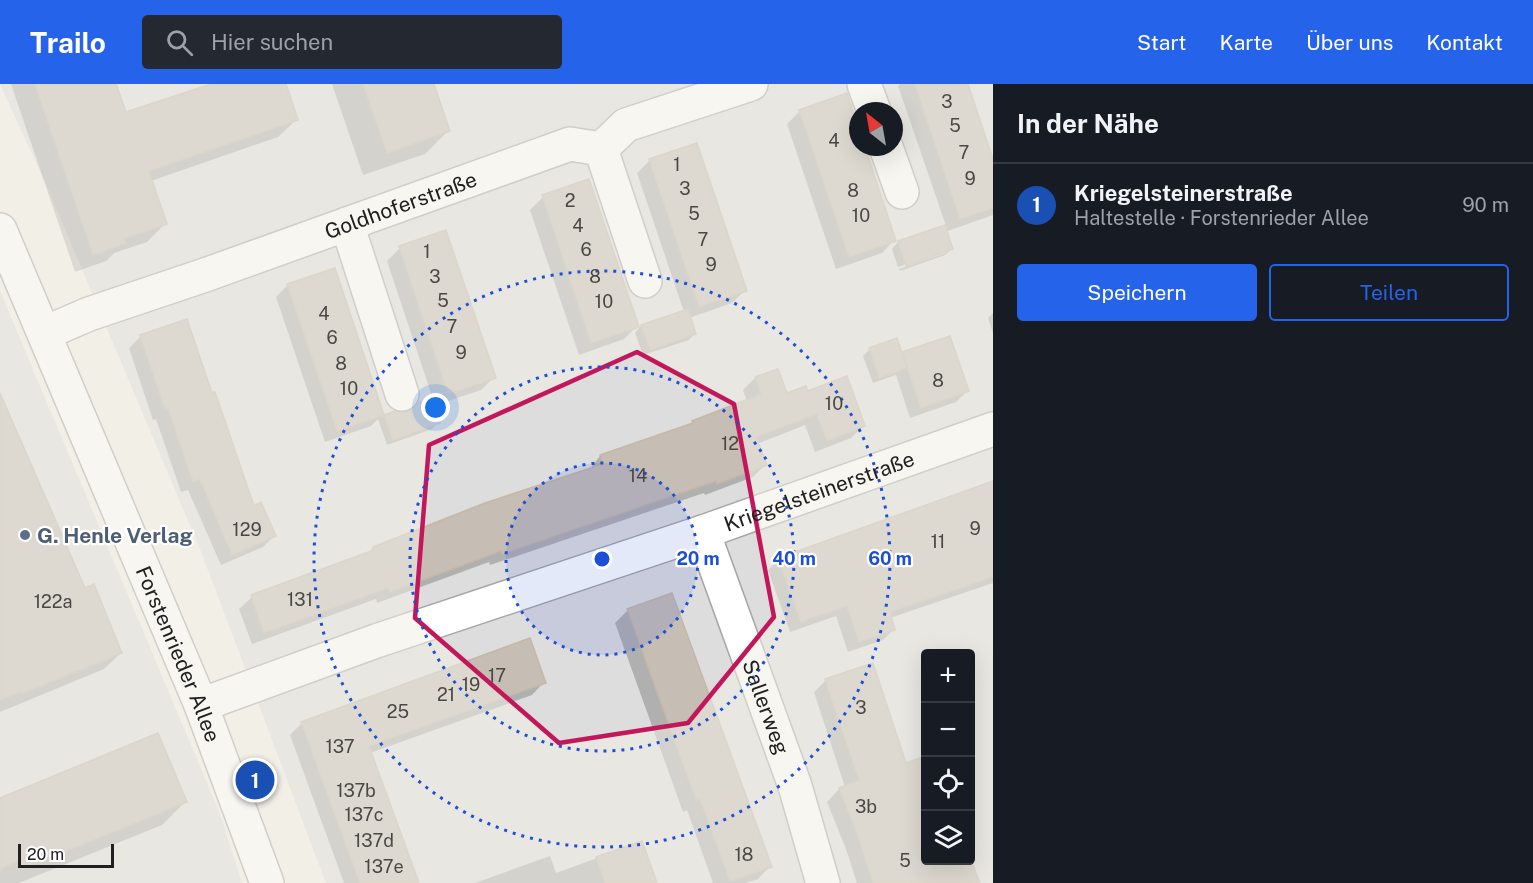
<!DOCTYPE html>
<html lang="de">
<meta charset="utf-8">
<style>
body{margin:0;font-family:"Public Sans",sans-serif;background:#242831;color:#f1f3f6}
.controls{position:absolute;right:18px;bottom:18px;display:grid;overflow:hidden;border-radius:6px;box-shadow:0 6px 24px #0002}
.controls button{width:54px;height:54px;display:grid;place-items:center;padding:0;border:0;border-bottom:2px solid #363941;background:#171b24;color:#f1f3f6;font:30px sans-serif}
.compass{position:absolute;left:849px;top:18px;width:54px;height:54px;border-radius:50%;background:#171b24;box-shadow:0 6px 24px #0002;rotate:329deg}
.scale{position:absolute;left:18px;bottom:15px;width:96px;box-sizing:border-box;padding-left:6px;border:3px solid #202020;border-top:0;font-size:16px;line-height:21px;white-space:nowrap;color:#202020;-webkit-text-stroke:4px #fff;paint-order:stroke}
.you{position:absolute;left:436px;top:324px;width:21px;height:21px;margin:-15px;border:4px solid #fff;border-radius:50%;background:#1a73e8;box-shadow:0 0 0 9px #1a73e833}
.badge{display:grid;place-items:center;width:39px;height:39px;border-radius:50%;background:#2563eb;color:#fff;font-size:20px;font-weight:700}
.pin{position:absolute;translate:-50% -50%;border:3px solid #fff;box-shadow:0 2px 6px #0006}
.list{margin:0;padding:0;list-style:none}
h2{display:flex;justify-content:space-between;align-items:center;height:78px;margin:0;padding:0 24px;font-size:26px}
h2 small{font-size:20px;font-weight:400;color:#9ea1a6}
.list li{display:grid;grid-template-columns:39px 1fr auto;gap:18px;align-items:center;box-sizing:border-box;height:84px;padding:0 24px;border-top:2px solid #363941}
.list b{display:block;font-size:22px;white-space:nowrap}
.list p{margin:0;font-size:20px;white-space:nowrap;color:#9ea1a6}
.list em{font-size:20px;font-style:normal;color:#9ea1a6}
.actions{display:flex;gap:12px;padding:18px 24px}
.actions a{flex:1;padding:14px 0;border:2px solid #2563eb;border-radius:6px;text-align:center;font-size:21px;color:#2563eb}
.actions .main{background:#2563eb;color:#fff}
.icon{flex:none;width:33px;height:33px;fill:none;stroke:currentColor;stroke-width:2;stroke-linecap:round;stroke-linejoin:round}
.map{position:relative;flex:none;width:993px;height:799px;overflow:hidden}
header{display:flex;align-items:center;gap:36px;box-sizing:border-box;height:84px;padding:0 30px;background:#2563eb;color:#fff}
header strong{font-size:28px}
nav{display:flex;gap:33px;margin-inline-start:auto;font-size:21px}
.search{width:420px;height:54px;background:#242831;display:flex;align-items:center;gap:15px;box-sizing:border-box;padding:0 21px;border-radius:6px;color:#9ea1a6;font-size:22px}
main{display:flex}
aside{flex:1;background:#171b24}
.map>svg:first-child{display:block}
.residential{fill:#dedddd;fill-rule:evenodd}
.shadow{fill:#0003}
.building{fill:#c6beb5;stroke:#c4b7a7;stroke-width:1.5}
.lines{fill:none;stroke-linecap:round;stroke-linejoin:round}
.minor-casing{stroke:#a7a7a7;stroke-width:36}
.minor{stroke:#fff;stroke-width:33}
.marked{fill:none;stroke:#c2185b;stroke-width:4.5;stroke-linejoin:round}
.ring{fill:none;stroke:#1d4ed8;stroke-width:3;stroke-dasharray:3 6}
.service-dot{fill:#5c6f8a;stroke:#fff;stroke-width:2}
.labels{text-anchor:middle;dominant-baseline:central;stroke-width:4.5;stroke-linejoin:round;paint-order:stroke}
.number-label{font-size:18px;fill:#4a4845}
.street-label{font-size:21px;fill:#202020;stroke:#fff}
.service-label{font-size:21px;font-weight:bold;fill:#4e5e75;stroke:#fff;text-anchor:start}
.centre{fill:#1d4ed8;stroke:#fff;stroke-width:3}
.ring-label{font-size:18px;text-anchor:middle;font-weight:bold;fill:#1d4ed8;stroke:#fff;stroke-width:4.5;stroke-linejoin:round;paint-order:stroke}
</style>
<header>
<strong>Trailo</strong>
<div class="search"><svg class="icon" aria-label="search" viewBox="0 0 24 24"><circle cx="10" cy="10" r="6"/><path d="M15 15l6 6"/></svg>Hier suchen</div>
<nav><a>Start</a><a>Karte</a><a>Über uns</a><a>Kontakt</a></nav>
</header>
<main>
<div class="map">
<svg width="993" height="799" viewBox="0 0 993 799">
<rect width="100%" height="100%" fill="#f1efe6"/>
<g class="residential">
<path d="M0,0H993V799H326L200,465L48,105ZM858,27H894V63H858ZM926,570H970V776H926Z"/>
<path d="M0,207L220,730L242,799H0Z"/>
</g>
<g class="shadow">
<path d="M11,0H114L125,30L215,0H285L297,35L278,53L151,97L165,140L147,158L114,169L106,177L75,188Z"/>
<path d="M332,0H432L449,46L425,70L363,91Z"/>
<path d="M900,0H966L993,80V131L945,148L952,165L945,171L900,187L899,185L946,169V166L898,183L892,165L898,158L946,142L898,2Z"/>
<path d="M800,27L858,48V63H863L894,156L882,169L836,185L787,40Z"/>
<path d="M650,76L745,206L732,219L689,234L695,249L689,256L643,271L635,249L641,242L684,228L637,89Z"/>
<path d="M543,113L637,242L624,255L579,271L530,126Z"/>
<path d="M445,148L494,293L481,306L433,322L438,339L432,345L387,361L378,335L371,342L325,358L276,213L288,201L334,185L384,333L395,328L409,329L419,320L433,315L387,177L400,164Z"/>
<path d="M993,229V249L988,234Z"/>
<path d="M186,237L253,424L274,452L263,463L221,481L188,406L181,408L156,335L153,336L129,264L140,253Z"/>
<path d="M870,265L901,271L903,269L967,307L956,318L910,334L896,291L873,299L863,272Z"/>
<path d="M777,286L787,311L807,309L863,342L851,354L815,368L805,341L757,360L765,381L753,393L705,411L704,409L490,481L489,478L377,519L376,515L252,560L239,525L252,513L368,470L373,464L589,386L600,372L690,342L693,338L747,317L743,306L755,294Z"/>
<path d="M0,338L84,506L121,569L104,585L0,628Z"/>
<path d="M993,399V499L890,534L894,545L883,556L848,568L836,532L790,548L768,486L779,475Z"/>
<path d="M628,526L770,782L758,795L746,799H713L687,726L683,728L615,539Z"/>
<path d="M826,596L926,776H970L978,799H857L846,765L827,718L839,705L845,703L814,608Z"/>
<path d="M544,598L532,611L370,669L417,799H344L290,651L302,639Z"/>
<path d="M0,716L185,718L162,741L19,799H0Z"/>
<path d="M641,758L655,799H475L550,772L556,789Z"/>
</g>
<g class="building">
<path d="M35,0H116L126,28L211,0H286L298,36L149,87L167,140L124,155L126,159L93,171Z"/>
<path d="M363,0H434L450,47L387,69Z"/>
<path d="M915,0H968L993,75V124L960,135Z"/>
<path d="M847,9L858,43V63H865L896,157L849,173L799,26Z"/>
<path d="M697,59L747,207L699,223L649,75Z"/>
<path d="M589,95L639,243L591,259L542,111Z"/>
<path d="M945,141L953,165L906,182L898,157Z"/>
<path d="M446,146L496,294L448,310L399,162Z"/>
<path d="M335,184L384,331L337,347L287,200Z"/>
<path d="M688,225L696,250L650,266L641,241Z"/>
<path d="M187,235L212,309L215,308L254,422L261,418L276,452L232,471L200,395L193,398L168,324L165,325L140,251Z"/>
<path d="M950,252L969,307L921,324L902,268Z"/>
<path d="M897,254L907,284L879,294L869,264Z"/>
<path d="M778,285L787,309L806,302L808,307L847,292L865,342L827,357L817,330L756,353L767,381L717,400L716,397L502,470L501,467L390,508L388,504L264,549L251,511L374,466L373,463L485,419L603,380L600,371L693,339L692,337L761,310L755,293Z"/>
<path d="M0,309L85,504L94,500L122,569L21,610L20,608L0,616Z"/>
<path d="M431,314L440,339L393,356L384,331L395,327L408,328L418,319Z"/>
<path d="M993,397V493L890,528L895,546L859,558L847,522L801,538L778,474Z"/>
<path d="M672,509L772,783L730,797L700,715L696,716L627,525Z"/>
<path d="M530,554L546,599L369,662L419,799H360L301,638Z"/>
<path d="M873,579L906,679L926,672V777H970V774L980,799H873L858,752L839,704L859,696L825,595Z"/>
<path d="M158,649L187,718L22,785L18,777L0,785V714Z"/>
<path d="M642,757L657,799H605L596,773Z"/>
</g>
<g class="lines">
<g class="minor-casing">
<g id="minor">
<path d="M864,0L874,27"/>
<path d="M886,63L902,108"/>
<path d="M601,65L645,197"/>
<path d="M347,140L402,310"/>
<path id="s1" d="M0,146L201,621L267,799"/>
<path id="s2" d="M45,249L89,230L205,191L570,60L601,65L626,41L751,0"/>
<path id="s3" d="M703,448L795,702L823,799"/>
<path id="s4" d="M201,621L376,557L703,448L993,345"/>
</g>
</g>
<use href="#minor" class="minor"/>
</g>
<path d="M0 0H993V799H0ZM637,268L734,320L774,533L688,639L559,659L415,534L429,361Z" fill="#f1efe6" fill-opacity=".55" fill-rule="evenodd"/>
<path class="marked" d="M637,268L734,320L774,533L688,639L559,659L415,534L429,361Z"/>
<circle cx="602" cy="475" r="96" fill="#1d4ed8" fill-opacity=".12"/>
<g class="ring">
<circle cx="602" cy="475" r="96"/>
<circle cx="602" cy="475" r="192"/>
<circle cx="602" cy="475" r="288"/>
</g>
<circle class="service-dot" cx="25" cy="451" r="6"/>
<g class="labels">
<g class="number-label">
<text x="947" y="17">3</text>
<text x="955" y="41">5</text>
<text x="834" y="56">4</text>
<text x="964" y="68">7</text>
<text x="677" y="80">1</text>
<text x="970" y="94">9</text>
<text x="685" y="104">3</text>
<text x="853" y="106">8</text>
<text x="570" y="116">2</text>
<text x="694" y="129">5</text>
<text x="861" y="131">10</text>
<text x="578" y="141">4</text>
<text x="703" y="155">7</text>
<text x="586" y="165">6</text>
<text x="427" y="167">1</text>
<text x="711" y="180">9</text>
<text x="435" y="192">3</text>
<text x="595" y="192">8</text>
<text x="443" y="216">5</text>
<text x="604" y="217">10</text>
<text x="324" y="229">4</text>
<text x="452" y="242">7</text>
<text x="332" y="253">6</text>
<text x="461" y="268">9</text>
<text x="341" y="279">8</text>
<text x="938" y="296">8</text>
<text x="349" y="304">10</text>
<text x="834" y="319">10</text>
<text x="730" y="359">12</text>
<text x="638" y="391">14</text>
<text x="975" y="444">9</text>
<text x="247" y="445">129</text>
<text x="938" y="457">11</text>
<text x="300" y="515">131</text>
<text x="53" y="517">122a</text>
<text x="497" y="591">17</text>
<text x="471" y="600">19</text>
<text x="446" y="610">21</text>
<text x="861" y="623">3</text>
<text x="398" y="627">25</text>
<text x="340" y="662">137</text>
<text x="356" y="706">137b</text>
<text x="866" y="722">3b</text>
<text x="364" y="730">137c</text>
<text x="374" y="756">137d</text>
<text x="744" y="770">18</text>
<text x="905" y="776">5</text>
<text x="384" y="782">137e</text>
</g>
<g class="street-label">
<text stroke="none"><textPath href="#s2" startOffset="378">Goldhoferstraße</textPath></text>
<text stroke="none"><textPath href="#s4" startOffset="654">Kriegelsteinerstraße</textPath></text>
<text stroke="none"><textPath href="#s1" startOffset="460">Forstenrieder Allee</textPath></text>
<text stroke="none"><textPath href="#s3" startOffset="186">Sallerweg</textPath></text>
</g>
<g class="service-label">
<text x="37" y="451">G. Henle Verlag</text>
</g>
</g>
<circle cx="602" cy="475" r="9" class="centre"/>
<g class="ring-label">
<text x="698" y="481">20 m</text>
<text x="794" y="481">40 m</text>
<text x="890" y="481">60 m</text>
</g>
</svg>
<div class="controls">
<button>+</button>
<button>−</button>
<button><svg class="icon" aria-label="locate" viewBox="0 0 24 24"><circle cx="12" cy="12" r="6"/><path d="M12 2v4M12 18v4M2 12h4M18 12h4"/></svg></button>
<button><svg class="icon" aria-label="layers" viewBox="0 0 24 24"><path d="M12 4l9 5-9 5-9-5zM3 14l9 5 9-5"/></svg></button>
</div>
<svg class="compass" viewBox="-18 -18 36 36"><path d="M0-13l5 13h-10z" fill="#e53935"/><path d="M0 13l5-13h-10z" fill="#9ea1a6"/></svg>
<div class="scale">20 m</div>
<div class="you"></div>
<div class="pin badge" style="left:255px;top:696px;background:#1a4fb4">1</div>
</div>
<aside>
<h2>In der Nähe<small></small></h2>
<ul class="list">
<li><span class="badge" style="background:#1a4fb4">1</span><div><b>Kriegelsteinerstraße</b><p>Haltestelle · Forstenrieder Allee</p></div><em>90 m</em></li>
</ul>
<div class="actions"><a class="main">Speichern</a><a>Teilen</a></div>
</aside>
</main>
